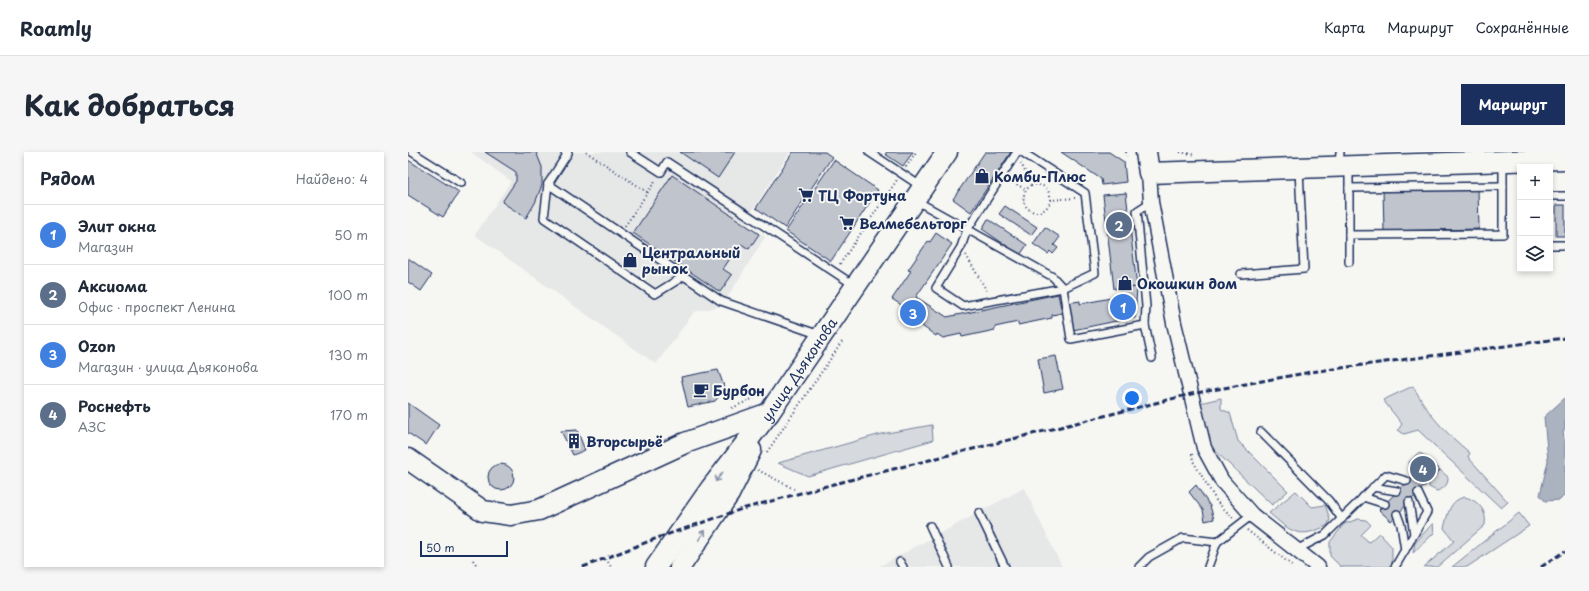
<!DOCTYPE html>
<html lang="ru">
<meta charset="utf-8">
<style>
body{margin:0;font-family:"Playpen Sans",sans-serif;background:#f6f6f7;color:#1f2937}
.controls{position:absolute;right:12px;top:12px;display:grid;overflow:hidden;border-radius:0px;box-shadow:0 2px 6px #0003}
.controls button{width:36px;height:36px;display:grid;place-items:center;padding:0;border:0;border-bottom:1px solid #e0e1e3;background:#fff;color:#1f2937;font:20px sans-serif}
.scale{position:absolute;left:12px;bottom:10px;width:88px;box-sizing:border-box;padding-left:4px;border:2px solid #1b2f5e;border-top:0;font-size:11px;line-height:14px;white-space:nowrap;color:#1b2f5e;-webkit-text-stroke:3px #f6f6f2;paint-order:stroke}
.you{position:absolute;left:724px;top:246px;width:14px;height:14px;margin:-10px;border:3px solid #fff;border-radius:50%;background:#1a73e8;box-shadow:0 0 0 6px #1a73e833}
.badge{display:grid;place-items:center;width:26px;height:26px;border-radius:50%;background:#1b2f5e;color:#fff;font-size:13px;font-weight:700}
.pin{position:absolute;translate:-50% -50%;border:2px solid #fff;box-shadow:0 1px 4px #0006}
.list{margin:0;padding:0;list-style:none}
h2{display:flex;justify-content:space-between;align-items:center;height:52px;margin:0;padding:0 16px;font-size:17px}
h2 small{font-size:13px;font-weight:400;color:#747a83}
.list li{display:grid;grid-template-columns:26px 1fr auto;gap:12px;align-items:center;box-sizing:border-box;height:60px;padding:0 16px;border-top:1px solid #e0e1e3}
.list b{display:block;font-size:15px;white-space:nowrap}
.list p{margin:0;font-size:13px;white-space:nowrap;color:#747a83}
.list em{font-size:13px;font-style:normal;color:#747a83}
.icon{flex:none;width:22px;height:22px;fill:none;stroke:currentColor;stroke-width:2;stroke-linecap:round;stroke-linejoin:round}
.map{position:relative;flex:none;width:1157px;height:415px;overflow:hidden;border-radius:0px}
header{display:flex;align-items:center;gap:24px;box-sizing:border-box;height:56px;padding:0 20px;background:#fff;border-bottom:1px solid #e0e1e3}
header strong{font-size:19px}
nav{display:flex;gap:22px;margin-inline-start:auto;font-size:14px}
.intro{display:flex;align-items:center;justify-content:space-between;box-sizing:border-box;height:96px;padding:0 24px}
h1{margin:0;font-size:28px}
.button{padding:10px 18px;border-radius:0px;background:#1b2f5e;color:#fff;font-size:14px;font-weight:700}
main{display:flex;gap:24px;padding:0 24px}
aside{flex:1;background:#fff;border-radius:0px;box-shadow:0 2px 6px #0003}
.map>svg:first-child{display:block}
.built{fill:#e6e7e7}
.green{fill:#d6d9dd;stroke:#78849e}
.water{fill:#abb2c0;stroke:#717e99}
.building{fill:#c0c4cd;stroke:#1b2f5e}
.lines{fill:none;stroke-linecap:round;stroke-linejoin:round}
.lane-casing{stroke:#1b2f5e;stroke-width:10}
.street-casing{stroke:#1b2f5e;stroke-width:17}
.secondary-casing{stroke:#1b2f5e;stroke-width:23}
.path{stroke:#1b2f5e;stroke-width:2;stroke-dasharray:1 3;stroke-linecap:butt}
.lane{stroke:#f6f6f2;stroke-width:7}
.street{stroke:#f6f6f2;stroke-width:14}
.secondary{stroke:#f6f6f2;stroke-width:20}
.rail{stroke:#1b2f5e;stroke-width:3;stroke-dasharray:6 3;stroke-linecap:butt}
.oneway{stroke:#8892a8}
.labels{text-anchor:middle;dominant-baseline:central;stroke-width:4;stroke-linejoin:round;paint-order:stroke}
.poi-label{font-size:14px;font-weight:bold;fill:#1b2f5e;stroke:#f6f6f2;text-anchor:start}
.street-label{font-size:14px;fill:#1b2f5e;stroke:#f6f6f2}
</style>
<header>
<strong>Roamly</strong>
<nav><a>Карта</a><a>Маршрут</a><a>Сохранённые</a></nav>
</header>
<div class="intro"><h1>Как добраться</h1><a class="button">Маршрут</a></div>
<main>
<aside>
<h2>Рядом<small>Найдено: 4</small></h2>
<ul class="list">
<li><span class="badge" style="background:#3f7fe0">1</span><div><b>Элит окна</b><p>Магазин</p></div><em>50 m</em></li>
<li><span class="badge" style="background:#5c6f8a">2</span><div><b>Аксиома</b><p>Офис · проспект Ленина</p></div><em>100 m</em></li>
<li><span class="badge" style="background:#3f7fe0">3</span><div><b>Ozon</b><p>Магазин · улица Дьяконова</p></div><em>130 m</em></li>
<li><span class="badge" style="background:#5c6f8a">4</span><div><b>Роснефть</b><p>АЗС</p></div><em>170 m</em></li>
</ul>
</aside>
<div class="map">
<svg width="1157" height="415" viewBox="0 0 1157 415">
<rect width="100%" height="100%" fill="#f6f6f2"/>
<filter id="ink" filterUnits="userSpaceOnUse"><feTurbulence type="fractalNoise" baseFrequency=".025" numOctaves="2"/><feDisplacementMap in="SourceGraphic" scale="8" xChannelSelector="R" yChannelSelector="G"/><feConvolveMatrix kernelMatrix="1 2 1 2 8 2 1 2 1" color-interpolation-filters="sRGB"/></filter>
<g filter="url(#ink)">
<g class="built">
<path d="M63,0H382L337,70L357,85L314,154L286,160L248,212L67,83L103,29Z"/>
<path d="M616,336L654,415H470Z"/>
</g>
<g class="green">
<path d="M1005,234C1022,265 1035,278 1062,301L1060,305L1100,350L1093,356L1010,278L996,282L990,278L994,272L975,248Z"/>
<path d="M813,246V257L822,261L830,289L880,339L864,353L801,293L792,251Z"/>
<path d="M524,273L525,288L400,324L370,311L473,282Z"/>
<path d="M1010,301L1014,302L1021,307L1007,321L1002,315L1001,310Z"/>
<path d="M1032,318L1040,325C1040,333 1037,336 1029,339L1021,335V329Z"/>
<path d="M888,339L904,355L917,353L922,367L920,373C891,388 883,380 861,361Z"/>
<path d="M1057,345C1071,349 1079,359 1077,373L1029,415H1016L1046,389L1036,376C1040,362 1041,348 1057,345Z"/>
<path d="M1111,361L1121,374L1059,415H1044Z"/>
<path d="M950,367L958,368L963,373L953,383L961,390L971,381L984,395V411L980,415H933L922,404V390L936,372Z"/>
<path d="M1025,371L1026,381L1005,401L1007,391Z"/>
</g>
<path class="water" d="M1157,246V277L1155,280L1157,293V342L1152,348L1137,349L1132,343L1140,309L1136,265Z"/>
<g class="building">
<path d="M77,0H128L134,15V33L127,51L118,66L94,50L108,29V20Z"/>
<path d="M272,0H327L310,26Z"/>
<path d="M385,0H417L424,5L377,76L348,56Z"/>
<path d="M479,0H505L495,14L477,2Z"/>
<path d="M577,0H603L563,60L545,47Z"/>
<path d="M653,0H701L716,10L718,30L694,33L693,27Z"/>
<path d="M0,8L51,40L35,65L0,43Z"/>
<path d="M426,8L470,38L423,109L378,79Z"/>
<path d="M264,23L351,82L341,97L333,92L323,105L315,117L324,123L312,140L225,81Z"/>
<path d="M1070,36L1071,77L976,79L975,38Z"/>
<path d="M718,41L729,135L706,137L695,43Z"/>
<rect x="1148" y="53" width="9" height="31"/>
<path d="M597,54L629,75L623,83L591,62Z"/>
<path d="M580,67L619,93L612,103L574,77Z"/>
<path d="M637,75L652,85L646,93L650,96L645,102L642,99L640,102L625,92Z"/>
<path d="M528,81L544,92L508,145L539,165L650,142L654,161L644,163V166L610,173V170L587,175V178L554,185L553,182L535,186L529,182L528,184L514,174L515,172L496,159L498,156L484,147L503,119L500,118L520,89L522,90Z"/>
<path d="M0,106L24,123L13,139L0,130Z"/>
<path d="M729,135L727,166L713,168L708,145L713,137Z"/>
<path d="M708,145L713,168L665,178L659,151L672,149V152Z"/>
<path d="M648,204L655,237L636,241L630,207Z"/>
<path d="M310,218L317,237L307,249L280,255L273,225Z"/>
<path d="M0,251L31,273L18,293L0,281Z"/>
<path d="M169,278L177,298L165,303L153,279Z"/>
<path d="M1021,307L1032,318L983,369L971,358Z"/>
<circle cx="93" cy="325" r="13"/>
<path d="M788,333L802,354L806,367L797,369L795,358L781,340Z"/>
</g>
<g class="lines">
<g class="lane-casing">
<g id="lane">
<path d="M4,0L53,31"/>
<path d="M157,0L160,1L140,32L313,149L412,183"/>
<path d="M222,0L253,20L259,10L446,133"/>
<path d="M461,0L514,35"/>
<path d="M609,0L559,78L553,95L528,136L555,154L655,136L687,121L677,41L614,0"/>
<path d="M931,14L932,0"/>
<path d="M941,16V110"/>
<path d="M140,32L136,66L247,142L276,124"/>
<path d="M941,36L1095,34"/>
<path d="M1142,44H1157"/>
<path d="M507,48L645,125L655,136L663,187L737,173L738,154L729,59L743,50"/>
<path d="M941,83L1095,82V11"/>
<path d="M1142,93H1157"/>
<path d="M833,122L896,117L891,18"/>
<path d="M737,173L744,206"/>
<path d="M853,280L921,349L934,367"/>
<path d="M965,335L989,339"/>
<path d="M955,345L977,352"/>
<path d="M1001,350L1006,382"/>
<path d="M571,361L597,415"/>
<path d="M989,362L993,373L997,398"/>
<path d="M522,374L541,415"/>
<path d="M888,398L917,383L978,323L999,329"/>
<path d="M492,410L495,415"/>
<path d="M731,415L741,405L775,386L809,390"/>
<path d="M800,415L809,390L844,363"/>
<path d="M987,415L1019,360L1010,341"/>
</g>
</g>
<g class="street-casing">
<path id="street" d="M741,21L743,50L766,171L796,296L814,329L844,363L910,415"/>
</g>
<g class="secondary-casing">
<g id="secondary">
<path d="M738,0L741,21L1157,7"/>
<path d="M0,307L75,359L103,363L131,358L277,291L361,261"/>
<path id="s1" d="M248,415L303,336L361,261L539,0"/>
<path d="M272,415L321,342L343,298"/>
</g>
</g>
<g class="path">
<path d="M178,0L239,40"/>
<path d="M718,0L719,4"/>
<path d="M772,0L787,3"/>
<path d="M613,11L623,33C635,31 641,36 643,48L667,46"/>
<path d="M498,15L508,0"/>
<path d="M602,28L618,38"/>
<path d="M623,33C601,51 633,75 643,48"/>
<path d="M217,74L248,28"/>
<path d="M558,103L580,141"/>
<path d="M432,112L489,28"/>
<path d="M324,256L346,246L358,236"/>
<path d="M359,300L434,190"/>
<path d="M784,302L785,309L809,350L825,366"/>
<path d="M350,318L386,337"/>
<path d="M839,378L886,415"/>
<path d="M65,408L70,415"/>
<path d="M200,410L203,415"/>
</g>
<use href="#lane" class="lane"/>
<use href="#street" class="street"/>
<use href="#secondary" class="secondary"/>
<g class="rail">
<path d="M175,415L252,385L334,357L422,333L783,242L903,220L1157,186"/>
<path d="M1133,415L1157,399"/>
</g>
</g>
<defs><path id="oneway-shaft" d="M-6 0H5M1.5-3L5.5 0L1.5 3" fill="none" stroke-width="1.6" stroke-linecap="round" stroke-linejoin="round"/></defs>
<g class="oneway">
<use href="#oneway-shaft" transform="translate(311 325) rotate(128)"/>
<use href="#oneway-shaft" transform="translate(294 383) rotate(-56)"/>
</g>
</g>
<defs>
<g id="shop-bare" transform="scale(1.2)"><path d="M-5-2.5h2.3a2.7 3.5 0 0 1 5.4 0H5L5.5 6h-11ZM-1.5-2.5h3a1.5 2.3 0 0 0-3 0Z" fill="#1b2f5e" stroke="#f6f6f2" stroke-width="2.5" paint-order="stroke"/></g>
<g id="supermarket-bare" transform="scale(1.2)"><path d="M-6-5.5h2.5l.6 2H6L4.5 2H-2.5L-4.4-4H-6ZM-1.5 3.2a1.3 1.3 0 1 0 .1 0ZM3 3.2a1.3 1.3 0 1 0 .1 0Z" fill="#1b2f5e" stroke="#f6f6f2" stroke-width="2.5" paint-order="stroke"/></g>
<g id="cafe-bare" transform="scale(1.2)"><path d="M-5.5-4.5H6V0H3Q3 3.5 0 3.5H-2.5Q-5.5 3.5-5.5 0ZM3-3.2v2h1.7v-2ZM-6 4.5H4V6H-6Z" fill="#1b2f5e" stroke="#f6f6f2" stroke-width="2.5" paint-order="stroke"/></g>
<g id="building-bare" transform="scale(1.2)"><path d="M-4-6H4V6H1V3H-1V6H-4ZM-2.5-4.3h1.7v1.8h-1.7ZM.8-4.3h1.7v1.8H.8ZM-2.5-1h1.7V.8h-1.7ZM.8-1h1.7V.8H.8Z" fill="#1b2f5e" stroke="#f6f6f2" stroke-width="2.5" paint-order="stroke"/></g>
</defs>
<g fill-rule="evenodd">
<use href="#shop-bare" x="574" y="24"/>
<use href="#supermarket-bare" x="398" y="43"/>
<use href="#supermarket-bare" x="439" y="71"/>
<use href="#shop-bare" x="222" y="108"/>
<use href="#shop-bare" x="717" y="131"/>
<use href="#cafe-bare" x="293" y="238"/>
<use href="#building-bare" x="166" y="289"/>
</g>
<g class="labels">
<g class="poi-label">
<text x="586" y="24">Комби-Плюс</text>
<text x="410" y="43">ТЦ Фортуна</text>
<text x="451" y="71">Велмебельторг</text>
<text x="234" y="100">Центральный<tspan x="234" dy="16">рынок</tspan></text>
<text x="729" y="131">Окошкин дом</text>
<text x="305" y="238">Бурбон</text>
<text x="178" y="289">Вторсырьё</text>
</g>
<g class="street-label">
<text stroke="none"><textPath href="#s1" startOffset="244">улица Дьяконова</textPath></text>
</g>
</g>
</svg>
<div class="controls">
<button>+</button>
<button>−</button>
<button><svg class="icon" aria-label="layers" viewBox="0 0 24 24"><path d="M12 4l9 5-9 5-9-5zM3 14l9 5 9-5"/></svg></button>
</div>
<div class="scale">50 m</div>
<div class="you"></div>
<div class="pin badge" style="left:715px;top:155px;background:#3f7fe0">1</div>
<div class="pin badge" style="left:711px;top:73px;background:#5c6f8a">2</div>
<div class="pin badge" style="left:505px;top:161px;background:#3f7fe0">3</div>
<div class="pin badge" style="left:1015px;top:317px;background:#5c6f8a">4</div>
</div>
</main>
